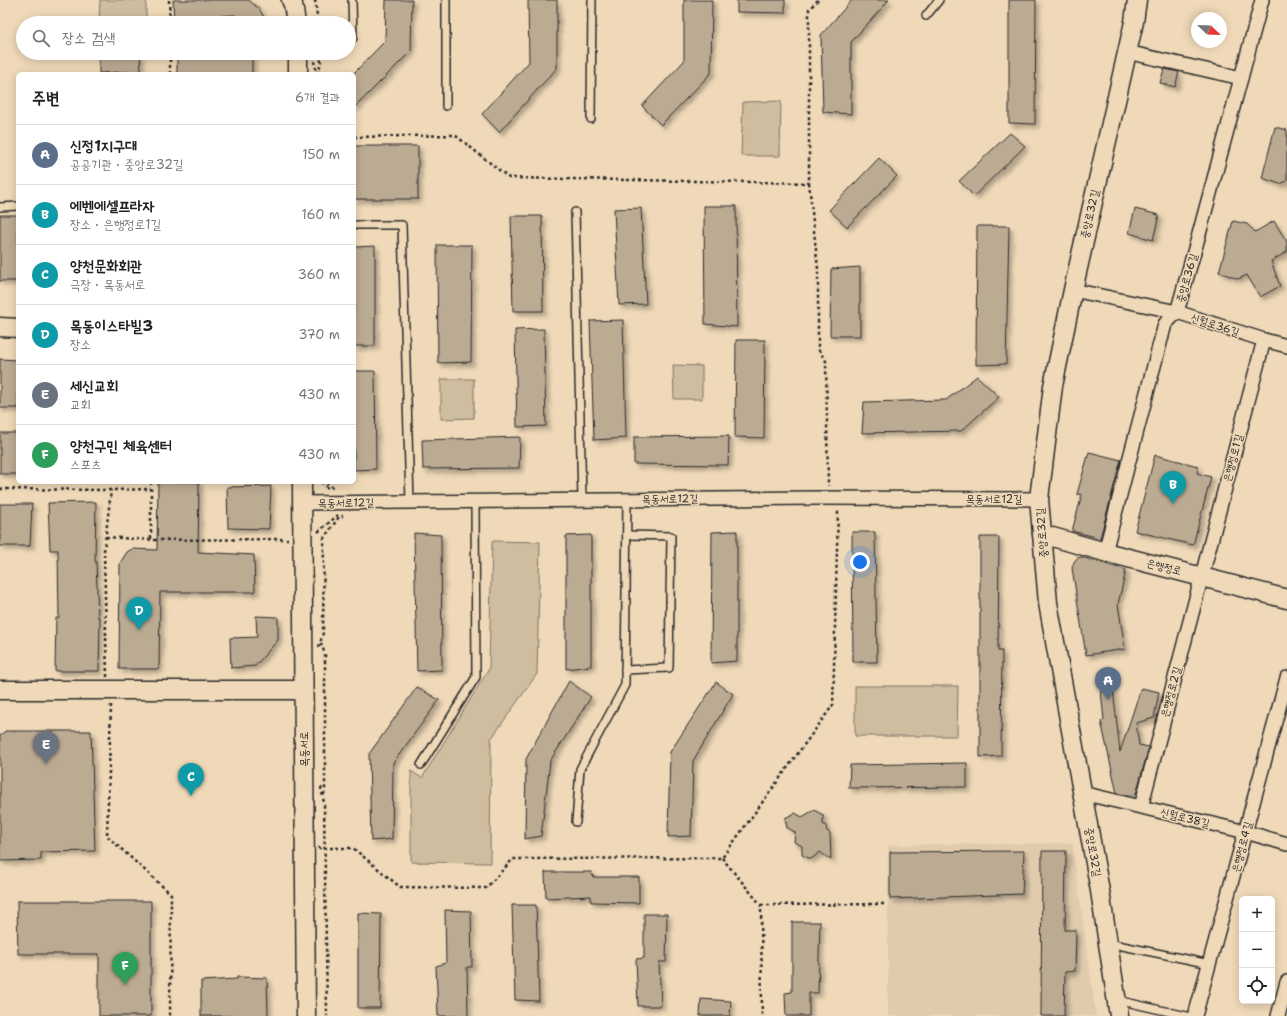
<!DOCTYPE html>
<html lang="ko">
<meta charset="utf-8">
<style>
body{margin:0;font-family:"Shantell Sans","Poor Story",sans-serif;background:#f6f6f6;color:#222}
.controls{position:absolute;right:12px;bottom:12px;display:grid;overflow:hidden;border-radius:6px;box-shadow:0 2px 10px #0003}
.controls button{width:36px;height:36px;display:grid;place-items:center;padding:0;border:0;border-bottom:1px solid #e0e0e0;background:#fff;color:#222;font:20px sans-serif}
.compass{position:absolute;left:1191px;top:12px;width:36px;height:36px;border-radius:50%;background:#fff;box-shadow:0 2px 10px #0003;rotate:113deg}
.you{position:absolute;left:860px;top:562px;width:14px;height:14px;margin:-10px;border:3px solid #fff;border-radius:50%;background:#1a73e8;box-shadow:0 0 0 6px #1a73e833}
.badge{display:grid;place-items:center;width:26px;height:26px;border-radius:50%;background:#c8321e;color:#fff;font-size:13px;font-weight:700}
.pin{position:absolute;translate:-50% -33px;filter:drop-shadow(0 1px 2px #0008)}
.pin::after{content:'';position:absolute;top:21px;width:14px;height:12px;background:inherit;clip-path:polygon(0 0,100% 0,50% 100%)}
.list{margin:0;padding:0;list-style:none}
h2{display:flex;justify-content:space-between;align-items:center;height:52px;margin:0;padding:0 16px;font-size:17px}
h2 small{font-size:13px;font-weight:400;color:#767676}
.list li{display:grid;grid-template-columns:26px 1fr auto;gap:12px;align-items:center;box-sizing:border-box;height:60px;padding:0 16px;border-top:1px solid #e0e0e0}
.list b{display:block;font-size:15px;white-space:nowrap}
.list p{margin:0;font-size:13px;white-space:nowrap;color:#767676}
.list em{font-size:13px;font-style:normal;color:#767676}
.icon{flex:none;width:22px;height:22px;fill:none;stroke:currentColor;stroke-width:2;stroke-linecap:round;stroke-linejoin:round}
.map{position:relative;flex:none;width:1287px;height:1016px;overflow:hidden}
.search{position:absolute;background:#fff;box-shadow:0 2px 10px #0003;left:16px;top:16px;width:340px;height:44px;display:flex;align-items:center;gap:10px;box-sizing:border-box;padding:0 14px;border-radius:22px;color:#767676;font-size:15px}
.panel{position:absolute;background:#fff;box-shadow:0 2px 10px #0003;left:16px;top:72px;width:340px;height:412px;border-radius:6px}
.map>svg:first-child{display:block}
.built{fill:#e0cbad}
.green{fill:#cfbda0;stroke:#7d7466}
.building{fill:#bcab93;stroke:#2b2b2b;filter:url(#shadow)}
.lines{fill:none;stroke-linecap:round;stroke-linejoin:round}
.lane-casing{stroke:#2b2b2b;stroke-width:10}
.street-casing{stroke:#2b2b2b;stroke-width:16}
.secondary-casing{stroke:#2b2b2b;stroke-width:21}
.path{stroke:#2b2b2b;stroke-width:2.5;stroke-dasharray:3 3;stroke-linecap:butt}
.lane{stroke:#efd9b8;stroke-width:7}
.street{stroke:#efd9b8;stroke-width:13}
.secondary{stroke:#efd9b8;stroke-width:18}
.labels{text-anchor:middle;dominant-baseline:central;stroke-width:3;stroke-linejoin:round;paint-order:stroke}
.street-label{font-size:11px;fill:#2b2b2b;stroke:#efd9b8}
</style>
<div class="map">
<svg width="1287" height="1016" viewBox="0 0 1287 1016">
<defs>
<filter id="shadow"><feDropShadow dx="3.5" dy="3.5" stdDeviation="2" flood-color="#0004"/></filter>
</defs>
<rect width="100%" height="100%" fill="#efd9b8"/>
<filter id="ink" filterUnits="userSpaceOnUse"><feTurbulence type="fractalNoise" baseFrequency=".025" numOctaves="2"/><feDisplacementMap in="SourceGraphic" scale="8" xChannelSelector="R" yChannelSelector="G"/><feConvolveMatrix kernelMatrix="1 2 1 2 8 2 1 2 1" color-interpolation-filters="sRGB"/></filter>
<g filter="url(#ink)">
<path class="built" d="M1072,843L1096,1016H888V845Z"/>
<g class="green">
<path d="M100,0H146V23H99Z"/>
<path d="M781,101L780,156H741L743,102Z"/>
<path d="M673,365L702,366V399H674Z"/>
<path d="M441,379H474V418L441,419Z"/>
<path d="M492,541L540,542L537,674L491,739L490,863L411,862V771L422,778L489,669Z"/>
<path d="M855,686H958L957,736H855Z"/>
</g>
<g class="building">
<path d="M173,0H249L260,10L267,23H243L235,15L216,16V23H174Z"/>
<path d="M386,0H412L411,51L354,108V73L385,41Z"/>
<path d="M528,0H557V68L499,132L482,114L529,62Z"/>
<path d="M684,0H712L711,73L661,125L642,106L684,61Z"/>
<path d="M737,0H785V13L737,12Z"/>
<path d="M852,0H889L851,42V114L823,112L821,35Z"/>
<path d="M1009,0H1036L1035,124L1009,123Z"/>
<path d="M99,53H140L141,71L99,73Z"/>
<rect x="177" y="56" width="75" height="18"/>
<path d="M1164,69L1179,72L1175,87L1160,83Z"/>
<path d="M1275,127L1287,130V181L1280,184L1262,178Z"/>
<path d="M1010,133L1025,146L974,196L959,181Z"/>
<rect x="354" y="146" width="64" height="53"/>
<path d="M879,158L897,176L847,227L829,210Z"/>
<path d="M704,206H736L737,327L705,324Z"/>
<path d="M641,208L646,304L619,305L614,209Z"/>
<path d="M1135,209L1159,215L1153,240L1129,233Z"/>
<rect x="0" y="215" width="18" height="66"/>
<path d="M511,216H542L543,311H513Z"/>
<path d="M1233,221L1247,224L1255,232L1274,221L1287,242V252L1271,261L1280,286L1260,297L1247,275L1238,279L1219,272Z"/>
<path d="M977,226H1009L1006,364L976,365Z"/>
<path d="M437,245H472L471,362L438,363Z"/>
<path d="M375,246V346H354V247Z"/>
<path d="M860,267V336H830L831,269Z"/>
<path d="M623,320L626,438L594,440L590,321Z"/>
<path d="M544,329L546,426L517,427L515,330Z"/>
<path d="M736,340H765L764,438L735,437Z"/>
<path d="M0,359L18,360V408H0Z"/>
<path d="M354,371H375L376,469L354,470Z"/>
<path d="M977,376L999,397L961,431L862,433L864,402L946,400Z"/>
<rect x="0" y="433" width="18" height="41"/>
<path d="M729,436L728,465L634,464V437Z"/>
<path d="M520,437L519,468L423,469L422,440Z"/>
<path d="M1089,452L1121,460L1100,538L1072,531L1082,495L1077,494Z"/>
<path d="M1155,455L1198,466L1197,473L1211,477L1193,545L1135,531Z"/>
<path d="M158,482H199L198,552L254,555L255,592H160L159,669H119L120,563L127,552L132,549L157,550Z"/>
<path d="M271,486L269,529L228,528L227,487Z"/>
<path d="M96,502L95,561H96L98,618H100L99,671H55L56,618H59L58,550H50L48,503Z"/>
<path d="M0,504H32L30,546H0Z"/>
<path d="M737,531V661L711,663L712,532Z"/>
<path d="M852,532H875L877,662H853Z"/>
<path d="M414,533L441,535L442,670L417,671Z"/>
<path d="M591,535V666L566,669V536Z"/>
<path d="M980,537H999L998,651H1002L1001,756L980,757Z"/>
<path d="M1081,557L1126,570L1118,604L1125,649L1086,655L1072,568L1074,562L1077,558Z"/>
<path d="M256,616L278,617V640L255,666L231,668L230,638L257,637Z"/>
<path d="M569,681L591,697L550,761L541,836L525,839L526,759Z"/>
<path d="M716,682L733,694L693,761L691,836L668,837L670,752Z"/>
<path d="M417,687L439,700L393,763L392,839L371,841L369,754Z"/>
<path d="M1141,688L1159,692L1154,718L1136,723L1139,745L1149,747L1136,794L1124,795L1117,793L1101,721L1104,720L1101,691L1113,689L1120,752Z"/>
<path d="M5,731H91L95,851L41,852V860L0,861V736Z"/>
<path d="M967,763V787L849,788L850,765Z"/>
<path d="M814,810L823,815V824L826,826L827,831L830,833L831,860L820,852L811,859L802,855V846L794,842L795,832L787,828L785,818L795,813L802,817Z"/>
<path d="M1024,851L1022,894L890,899V852Z"/>
<path d="M1042,851H1066L1065,930H1076L1075,971L1065,972L1064,1016H1041Z"/>
<path d="M545,872H591L593,877H639V903L591,902V896L546,898Z"/>
<path d="M17,901H151V1016H99V954H18Z"/>
<path d="M512,905H536L539,1001L515,1000Z"/>
<path d="M445,910L471,911L472,967H467L468,1016H438L436,966L446,963Z"/>
<path d="M358,913L381,914L380,1008H358Z"/>
<path d="M644,914H667L666,962H659L661,1006H638L636,959L644,958Z"/>
<path d="M792,922H820L818,993H809V1016H786L785,993L792,992Z"/>
<path d="M237,977L267,978L268,1016H201V981L237,979Z"/>
<path d="M701,999L731,1001L730,1016H700Z"/>
</g>
<g class="lines">
<g class="lane-casing">
<g id="lane">
<path d="M352,0L353,38"/>
<path d="M926,16L939,0"/>
<path d="M446,106V0"/>
<path d="M591,119L592,0"/>
<path d="M0,207L18,206"/>
<path d="M575,212L582,500"/>
<path d="M354,225H402L410,502"/>
<path d="M625,670L669,668L671,536L627,535"/>
<path d="M421,765L476,677L475,502"/>
<path d="M576,822L580,769L625,685L627,500"/>
<path d="M1108,943L1210,964"/>
<path d="M1117,1000L1187,1016"/>
</g>
</g>
<g class="street-casing">
<g id="street">
<path d="M1127,52L1241,78"/>
<path d="M1073,290L1177,312L1264,340L1287,346"/>
<path d="M302,503L820,498L1039,499"/>
<path d="M1105,552L1165,324L1177,312L1198,238L1262,0"/>
<path d="M1082,793L1246,832L1287,844"/>
<path d="M1141,807L1264,340"/>
<path d="M1195,1016L1287,678"/>
<path d="M1278,1016L1287,982"/>
</g>
</g>
<g class="secondary-casing">
<g id="secondary">
<path d="M291,0L293,4L296,23"/>
<path d="M298,53V74"/>
<path d="M0,327L18,328"/>
<path d="M302,482L306,1016"/>
<path d="M1042,534L1105,552L1287,599"/>
<path d="M0,690H303"/>
<path d="M1119,1016L1100,891L1048,603L1039,499L1053,386L1073,290L1134,22L1137,0"/>
</g>
</g>
<g class="path">
<path d="M169,0L170,23"/>
<path d="M315,0L318,23"/>
<path d="M818,0L809,9V183L818,269V349L826,361L828,486"/>
<path d="M314,61L317,74"/>
<path d="M170,74V53"/>
<path d="M318,74L321,62L320,53"/>
<path d="M354,137L455,135L509,178L809,183"/>
<path d="M151,482V540"/>
<path d="M321,482L330,490"/>
<path d="M326,482L335,490"/>
<path d="M0,489L111,490L151,489"/>
<path d="M318,532L338,515"/>
<path d="M106,537L151,540L288,539"/>
<path d="M321,643L325,654V791L323,797"/>
<path d="M319,647L323,633L324,538L339,517L343,516"/>
<path d="M107,677L104,551L111,490"/>
<path d="M111,705L107,836L171,894L170,1016"/>
<path d="M321,787L324,803L327,1016"/>
<path d="M318,848H353L400,887L486,888L513,859L722,858L833,705L838,511"/>
<path d="M722,858L761,905L762,1016"/>
<path d="M761,905L884,904"/>
</g>
<use href="#lane" class="lane"/>
<use href="#street" class="street"/>
<use href="#secondary" class="secondary"/>
</g>
</g>
<g class="labels">
<g class="street-label">
<text transform="translate(1090 214) rotate(-77)">중앙로32길</text>
<text transform="translate(1187 278) rotate(-74)">중앙로36길</text>
<text transform="translate(1215 325) rotate(18)">신월로36길</text>
<text transform="translate(1233 458) rotate(-75)">은행정로1길</text>
<text transform="translate(670 499) rotate(-1)">목동서로12길</text>
<text x="994" y="499">목동서로12길</text>
<text transform="translate(346 503) rotate(-1)">목동서로12길</text>
<text transform="translate(1042 533) rotate(-94)">중앙로32길</text>
<text transform="translate(1164 567) rotate(14)">은행정로</text>
<text transform="translate(1171 692) rotate(-75)">은행정로2길</text>
<text transform="translate(304 749) rotate(-90)">목동서로</text>
<text transform="translate(1185 818) rotate(14)">신월로38길</text>
<text transform="translate(1242 847) rotate(-75)">은행정로4길</text>
<text transform="translate(1093 852) rotate(80)">중앙로32길</text>
</g>
</g>
</svg>
<div class="controls">
<button>+</button>
<button>−</button>
<button><svg class="icon" aria-label="locate" viewBox="0 0 24 24"><circle cx="12" cy="12" r="6"/><path d="M12 2v4M12 18v4M2 12h4M18 12h4"/></svg></button>
</div>
<svg class="compass" viewBox="-18 -18 36 36"><path d="M0-13l5 13h-10z" fill="#e53935"/><path d="M0 13l5-13h-10z" fill="#767676"/></svg>
<div class="you"></div>
<div class="pin badge" style="left:1108px;top:700px;background:#5c6f8a">A</div>
<div class="pin badge" style="left:1173px;top:504px;background:#0f9aa8">B</div>
<div class="pin badge" style="left:191px;top:796px;background:#0f9aa8">C</div>
<div class="pin badge" style="left:139px;top:630px;background:#0f9aa8">D</div>
<div class="pin badge" style="left:46px;top:764px;background:#6b7280">E</div>
<div class="pin badge" style="left:125px;top:985px;background:#2e9e5b">F</div>
<div class="search"><svg class="icon" aria-label="search" viewBox="0 0 24 24"><circle cx="10" cy="10" r="6"/><path d="M15 15l6 6"/></svg>장소 검색</div>
<section class="panel">
<h2>주변<small>6개 결과</small></h2>
<ul class="list">
<li><span class="badge" style="background:#5c6f8a">A</span><div><b>신정1지구대</b><p>공공기관 · 중앙로32길</p></div><em>150 m</em></li>
<li><span class="badge" style="background:#0f9aa8">B</span><div><b>에벤에셀프라자</b><p>장소 · 은행정로1길</p></div><em>160 m</em></li>
<li><span class="badge" style="background:#0f9aa8">C</span><div><b>양천문화회관</b><p>극장 · 목동서로</p></div><em>360 m</em></li>
<li><span class="badge" style="background:#0f9aa8">D</span><div><b>목동이스타빌3</b><p>장소</p></div><em>370 m</em></li>
<li><span class="badge" style="background:#6b7280">E</span><div><b>세신교회</b><p>교회</p></div><em>430 m</em></li>
<li><span class="badge" style="background:#2e9e5b">F</span><div><b>양천구민 체육센터</b><p>스포츠</p></div><em>430 m</em></li>
</ul>
</section>
</div>
